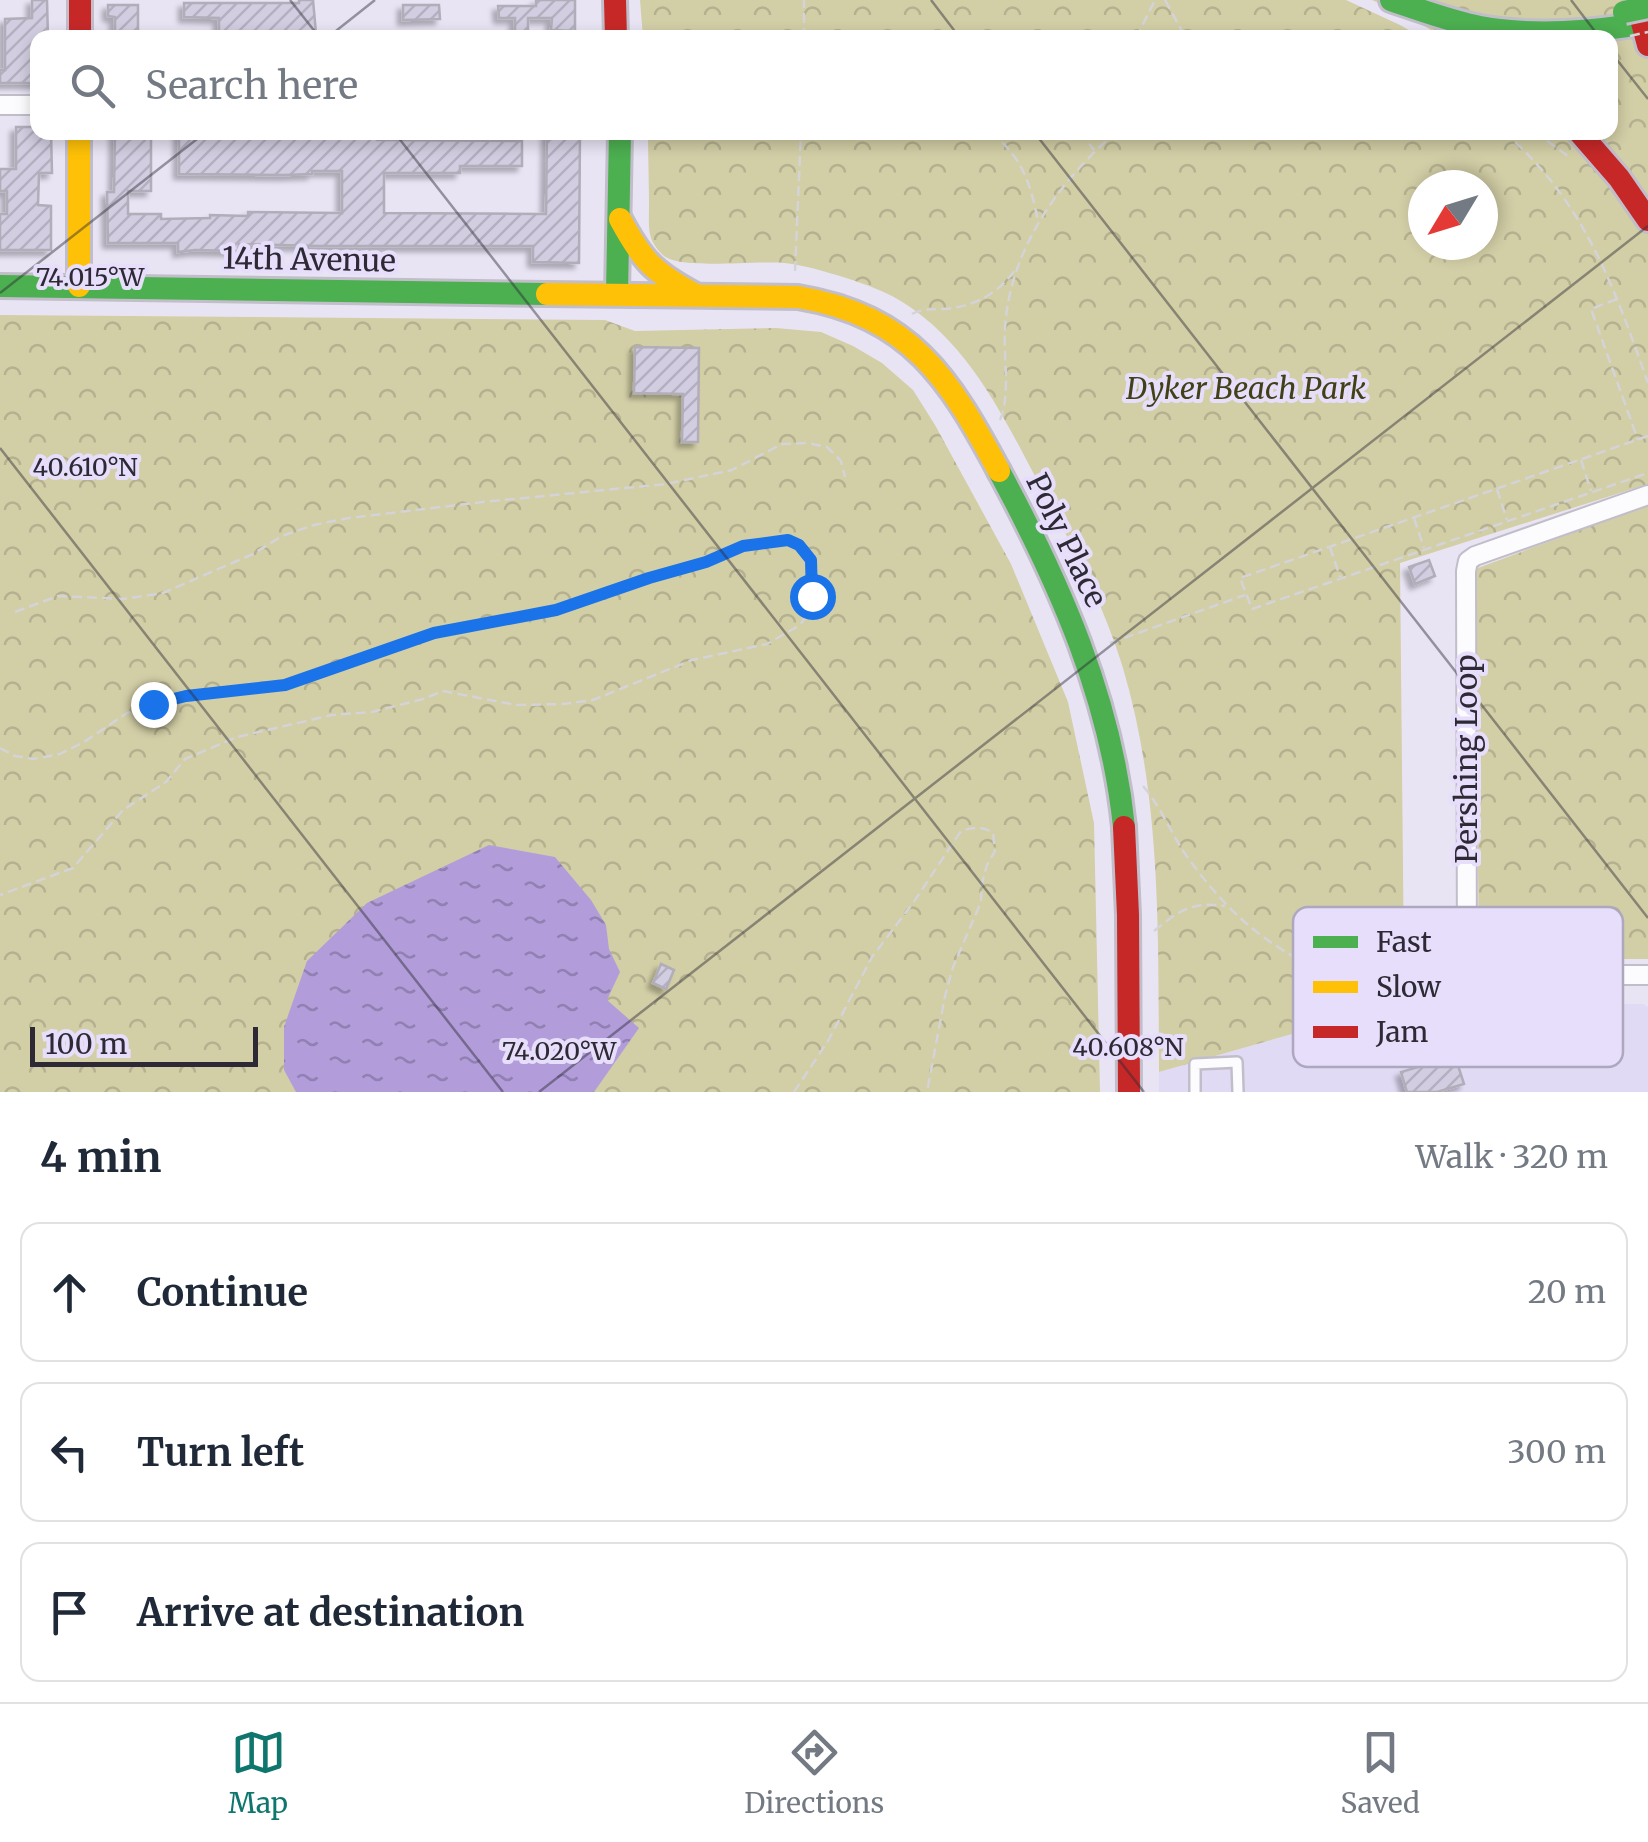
<!DOCTYPE html>
<meta charset="utf-8">
<style>
body{margin:0;font-family:Merriweather,serif;background:#f2f2f3;color:#1f2937}
.compass{position:absolute;left:1408px;top:170px;width:90px;height:90px;border-radius:50%;background:#fff;box-shadow:0 5px 15px #0003;rotate:232deg}
.scale{position:absolute;left:30px;bottom:25px;width:228px;box-sizing:border-box;padding-left:10px;border:5px solid #2d2a35;border-top:0;font-size:28px;line-height:35px;white-space:nowrap;color:#2d2a35;-webkit-text-stroke:8px #e6defa;paint-order:stroke}
.stop{position:absolute;width:30px;height:30px;margin:-22px;border:8px solid #1a73e8;border-radius:50%;background:#fff}
.stop.end{background:#1a73e8;border-color:#fff;box-shadow:0 2px 10px #0008}
.list{margin:0;padding:0;list-style:none}
h2{display:flex;justify-content:space-between;align-items:center;height:130px;margin:0;padding:0 40px;font-size:42px}
h2 small{font-size:32px;font-weight:400;color:#747a83}
.list li{display:grid;grid-template-columns:65px 1fr auto;gap:30px;align-items:center;box-sizing:border-box;height:140px;margin:0 20px 20px;padding:0 20px;border:2px solid #e0e1e3;border-radius:20px}
.list b{display:block;font-size:38px;white-space:nowrap}
.list em{font-size:32px;font-style:normal;color:#747a83}
.icon{flex:none;width:55px;height:55px;fill:none;stroke:currentColor;stroke-width:2;stroke-linecap:round;stroke-linejoin:round}
.map{position:relative;flex:none;width:1648px;height:1092px;overflow:hidden}
.search{position:absolute;background:#fff;box-shadow:0 5px 15px #0003;left:30px;right:30px;top:30px;height:110px;display:flex;align-items:center;gap:25px;box-sizing:border-box;padding:0 35px;border-radius:20px;color:#747a83;font-size:38px}
.sheet{height:610px;background:#fff}
nav{display:flex;justify-content:space-around;align-items:center;box-sizing:border-box;height:140px;border-top:2px solid #e0e1e3;background:#fff;font-size:28px;color:#747a83}
nav a{display:grid;justify-items:center;gap:5px}
nav .on{color:#0f766e}
.map>svg:first-child{display:block}
.built{fill:#e1daf4}
.forest{fill:url(#forest-crowns);fill-rule:evenodd}
.water{fill:url(#water-ripples)}
.building{fill:url(#building-hatch);stroke:#b1adb9;stroke-width:2.5;filter:url(#shadow)}
.lines{fill:none;stroke-linecap:round;stroke-linejoin:round}
.lane-casing{stroke:#c1beca;stroke-width:14}
.street-casing{stroke:#c1beca;stroke-width:22}
.fast-casing{stroke:#c1beca;stroke-width:28}
.slow-casing{stroke:#c1beca;stroke-width:28}
.jam-casing{stroke:#c1beca;stroke-width:28}
.path{stroke:#d4d3d7;stroke-width:2.5;stroke-dasharray:10 5;stroke-linecap:butt}
.lane{stroke:#fcfbfd;stroke-width:9}
.street{stroke:#fcfbfd;stroke-width:18}
.fast{stroke:#4caf50;stroke-width:22}
.slow{stroke:#ffc107;stroke-width:22}
.jam{stroke:#c62828;stroke-width:22}
.fast-bridge-casing{stroke:#c1beca;stroke-width:28;stroke-linecap:butt}
.path-bridge{stroke:#d4d3d7;stroke-width:2.5;stroke-dasharray:10 5;stroke-linecap:butt}
.fast-bridge{stroke:#4caf50;stroke-width:22}
.route{stroke:#1a73e8;stroke-width:12}
.ticks{fill:none;stroke:#2d2a35;stroke-width:2.5;stroke-opacity:0.45}
.labels{text-anchor:middle;dominant-baseline:central;stroke-width:8;stroke-linejoin:round;paint-order:stroke}
.street-label{font-size:30px;fill:#2d2a35;stroke:#e6defa}
.park-label{font-size:30px;font-style:italic;fill:#424016;stroke:#e6defa}
.key{fill:#e6defa;stroke:#aea8bf;stroke-width:2.5}
.key-label{font-size:28px;fill:#2d2a35}
.ticks-label{font-size:25px;text-anchor:middle;fill:#2d2a35;stroke:#e6defa;stroke-width:8;stroke-linejoin:round;paint-order:stroke}
</style>
<div class="map">
<svg width="1648" height="1092" viewBox="0 0 1648 1092">
<defs>
<pattern id="forest-crowns" width="20" height="18" patternUnits="userSpaceOnUse" patternTransform="scale(2.5)"><rect width="20" height="18" fill="#d2cea6"/><path d="M2 6a3 3 0 1 1 6 0M12 15a3 3 0 1 1 6 0" fill="none" stroke="#b5b190"/></pattern>
<pattern id="water-ripples" width="26" height="14" patternUnits="userSpaceOnUse" patternTransform="scale(2.5)"><rect width="26" height="14" fill="#b29dda"/><path d="M2 4q2-2 4 0t4 0M15 11q2-2 4 0t4 0" fill="none" stroke="#9180b2"/></pattern>
<pattern id="building-hatch" width="6" height="6" patternUnits="userSpaceOnUse" patternTransform="scale(2.5)"><rect width="6" height="6" fill="#d2cde0"/><path d="M-1 1l2-2M0 6l6-6M5 7l2-2" fill="none" stroke="#b5b0c1"/></pattern>
<filter id="shadow"><feDropShadow dx="-5" dy="5" stdDeviation="2.5" flood-color="#0004"/></filter>
</defs>
<rect width="100%" height="100%" fill="#e9e4f4"/>
<path class="built" d="M1401,1003L1643,1004L1648,1007V1092H1159V1072Z"/>
<g class="forest">
<path d="M640,0H1346L1400,25L1421,37L643,38Z"/>
<path d="M1372,0H1648V484L1400,563L1404,970L1401,1003L1159,1072C1158,936 1162,800 1123,668C1101,595 1063,529 1028,463C994,398 958,332 892,296C870,284 809,265 784,263C758,260 682,270 664,256C659,252 653,244 651,238C648,229 649,218 649,208C649,183 648,158 648,133L1610,132V38L1443,37L1407,16ZM1423,185H1483V245H1423Z"/>
<path d="M0,315L605,320L635,331L776,328L821,332L853,346L882,363L913,390L935,425L1011,564L1068,702L1094,823L1100,1092H0Z"/>
<path d="M1648,505V959H1479L1475,569Z"/>
</g>
<path class="water" d="M489,845L555,857L591,900L606,925L609,949L620,972L607,1000L639,1028L594,1092H296L284,1070V1027L307,961L367,903Z"/>
<g class="building">
<path d="M32,0H47L48,38H38V83H0V70H5V19L32,18Z"/>
<path d="M299,0H313L316,33H288V38H261V34H232V38H219V18L184,17V3H299Z"/>
<path d="M536,0H575V31L551,30L552,18H528V38H515V18H499L498,6H536Z"/>
<path d="M108,5H138V38H115V17L108,16Z"/>
<path d="M403,5H439L440,19L403,20Z"/>
<path d="M16,127H38V132H51L52,173H39L38,205L51,206V250H0V214H7V191H0V169H16Z"/>
<path d="M115,132H151V191H128V214H161V219L210,218V215L248,216V212L342,213V171H312V174L284,175L179,174V132L377,134V140L522,141V166H460V173H384V213L546,214L547,132H580L579,263L533,262V246H318L239,244L238,251L195,250L178,252V243H108L107,192H114Z"/>
<path d="M635,347L699,348L698,442H682L683,394L634,393Z"/>
<path d="M1429,560L1435,576L1415,584L1409,567Z"/>
<path d="M661,964L674,970L666,989L653,983Z"/>
<path d="M1455,1056L1464,1084L1437,1092H1407L1401,1072Z"/>
</g>
<g class="lines">
<g class="lane-casing">
<path id="lane" d="M1195,1092V1064L1237,1062L1238,1092"/>
</g>
<g class="street-casing">
<g id="street">
<path d="M0,105H38"/>
<path d="M1648,495L1475,556L1468,561L1466,571L1467,962L1471,971L1481,975H1648"/>
</g>
</g>
<g class="fast-casing">
<g id="fast">
<path d="M1391,0C1420,10 1450,21 1480,27C1529,36 1578,33 1627,26"/>
<path d="M0,286L547,294"/>
<path d="M617,294L620,132"/>
<path d="M999,471C1060,584 1111,699 1124,827"/>
</g>
</g>
<g class="slow-casing">
<g id="slow">
<path d="M79,132V286"/>
<path d="M620,219C642,260 653,272 694,294"/>
<path d="M547,294L798,297C911,316 949,378 999,471"/>
</g>
</g>
<g class="jam-casing">
<g id="jam">
<path d="M80,0V38"/>
<path d="M615,0L616,38"/>
<path d="M1636,0L1648,45"/>
<path d="M1579,132L1619,178L1648,220"/>
<path d="M1124,827L1128,915L1129,1092"/>
</g>
</g>
<g class="path">
<path d="M1165,0L1182,31L1191,38"/>
<path d="M804,38V0"/>
<path d="M1136,38L1155,0"/>
<path d="M991,132C1023,159 1030,182 1038,221"/>
<path d="M1080,132L1094,150"/>
<path d="M1504,132C1585,202 1614,287 1648,383"/>
<path d="M1535,132L1568,156"/>
<path d="M795,271L801,132"/>
<path d="M1617,299L1591,309L1638,440"/>
<path d="M912,314C922,308 932,310 944,309C973,307 998,294 1015,270"/>
<path d="M1000,420C1011,393 1003,357 1005,328C1010,249 1058,183 1116,132"/>
<path d="M1648,436L1240,578L1252,609L1648,473"/>
<path d="M1581,460L1591,491"/>
<path d="M1497,489L1507,520"/>
<path d="M1414,518L1424,548"/>
<path d="M1330,547L1340,577"/>
<path d="M15,612L58,596L124,599L163,593L253,554L282,536L314,525L349,518L483,502L666,484L732,470L782,444L807,443L827,447L841,461L845,477"/>
<path d="M1110,643L1245,595"/>
<path d="M0,748L15,756L33,759L60,754L84,742L127,713L153,704L186,697L285,685L434,633L556,610L649,578L706,562L743,546L788,541L799,545L811,560L812,596L808,614L800,625L767,644L692,660L593,700L563,704L516,705L443,691L423,699L372,712L332,715L237,737L185,759L166,782L123,810L73,868L0,895"/>
<path d="M1143,786C1162,808 1172,836 1188,858C1237,925 1281,958 1358,984"/>
<path d="M1154,931C1179,911 1191,901 1225,906"/>
<path d="M794,1092L828,1041L872,957L913,903L961,831C973,827 983,826 993,833L995,851L987,865L982,883L981,902L953,967L945,996L927,1092"/>
</g>
<use href="#lane" class="lane"/>
<use href="#street" class="street"/>
<use href="#fast" class="fast"/>
<use href="#slow" class="slow"/>
<use href="#jam" class="jam"/>
<g class="fast-bridge-casing">
<path id="fast-bridge" d="M1624,12L1648,7"/>
</g>
<path class="path-bridge" d="M1630,36L1648,32"/>
<use href="#fast-bridge" class="fast-bridge"/>
</g>
<g class="lines">
<path class="route" d="M153,704L186,696L285,685L434,633L556,610L649,578L706,562L743,546L788,540L799,545L811,560L812,596"/>
</g>
<path class="ticks" d="M290,0L320,38M931,0L960,38M1571,0L1600,38M327,38L375,0M1610,51L1648,99M394,132L1144,1092M1034,132L1648,918M0,293L206,132M0,448L503,1092M539,1092L1648,226"/>
<g class="labels">
<g class="street-label">
<text transform="translate(309 259) rotate(1)">14th Avenue</text>
<text transform="translate(1067 540) rotate(64)">Poly Place</text>
<text transform="translate(1466 759) rotate(-90)">Pershing Loop</text>
</g>
<g class="park-label">
<text x="1246" y="388">Dyker Beach Park</text>
</g>
</g>
<rect x="1293" y="907" width="330" height="160" rx="15" class="key"/>
<rect x="1313" y="936" width="45" height="12" fill="#4caf50"/>
<rect x="1313" y="981" width="45" height="12" fill="#ffc107"/>
<rect x="1313" y="1026" width="45" height="12" fill="#c62828"/>
<g class="key-label">
<text x="1376" y="952">Fast</text>
<text x="1376" y="997">Slow</text>
<text x="1376" y="1042">Jam</text>
</g>
<g class="ticks-label">
<text x="90" y="286">74.015°W</text>
<text x="85" y="476">40.610°N</text>
<text x="1128" y="1056">40.608°N</text>
<text x="559" y="1060">74.020°W</text>
</g>
</svg>
<svg class="compass" viewBox="-18 -18 36 36"><path d="M0-13l5 13h-10z" fill="#e53935"/><path d="M0 13l5-13h-10z" fill="#747a83"/></svg>
<div class="scale">100 m</div>
<div class="stop" style="left:812px;top:596px"></div>
<div class="stop end" style="left:153px;top:704px"></div>
<div class="search"><svg class="icon" aria-label="search" viewBox="0 0 24 24"><circle cx="10" cy="10" r="6"/><path d="M15 15l6 6"/></svg>Search here</div>
</div>
<section class="sheet">
<h2>4 min<small>Walk · 320 m</small></h2>
<ul class="list">
<li><svg class="icon" aria-label="ahead" viewBox="0 0 24 24"><path d="M12 20V5M6 11l6-6 6 6"/></svg><div><b>Continue</b></div><em>20 m</em></li>
<li><svg class="icon" aria-label="left" viewBox="0 0 24 24"><path d="M17 20v-9H6M10 6l-5 5 5 5"/></svg><div><b>Turn left</b></div><em>300 m</em></li>
<li><svg class="icon" aria-label="arrive" viewBox="0 0 24 24"><path d="M6 21V4h12l-3 4 3 4H6"/></svg><div><b>Arrive at destination</b></div></li>
</ul>
</section>
<nav>
<a class="on"><svg class="icon" aria-label="map" viewBox="0 0 24 24"><path d="M3 6l6-2 6 2 6-2v14l-6 2-6-2-6 2zM9 4v14M15 6v14"/></svg>Map</a>
<a><svg class="icon" aria-label="directions" viewBox="0 0 24 24"><path d="M12 3l9 9-9 9-9-9zM9 14v-3h6M13 9l2 2-2 2"/></svg>Directions</a>
<a><svg class="icon" aria-label="saved" viewBox="0 0 24 24"><path d="M7 4h10v16l-5-4-5 4z"/></svg>Saved</a>
</nav>
